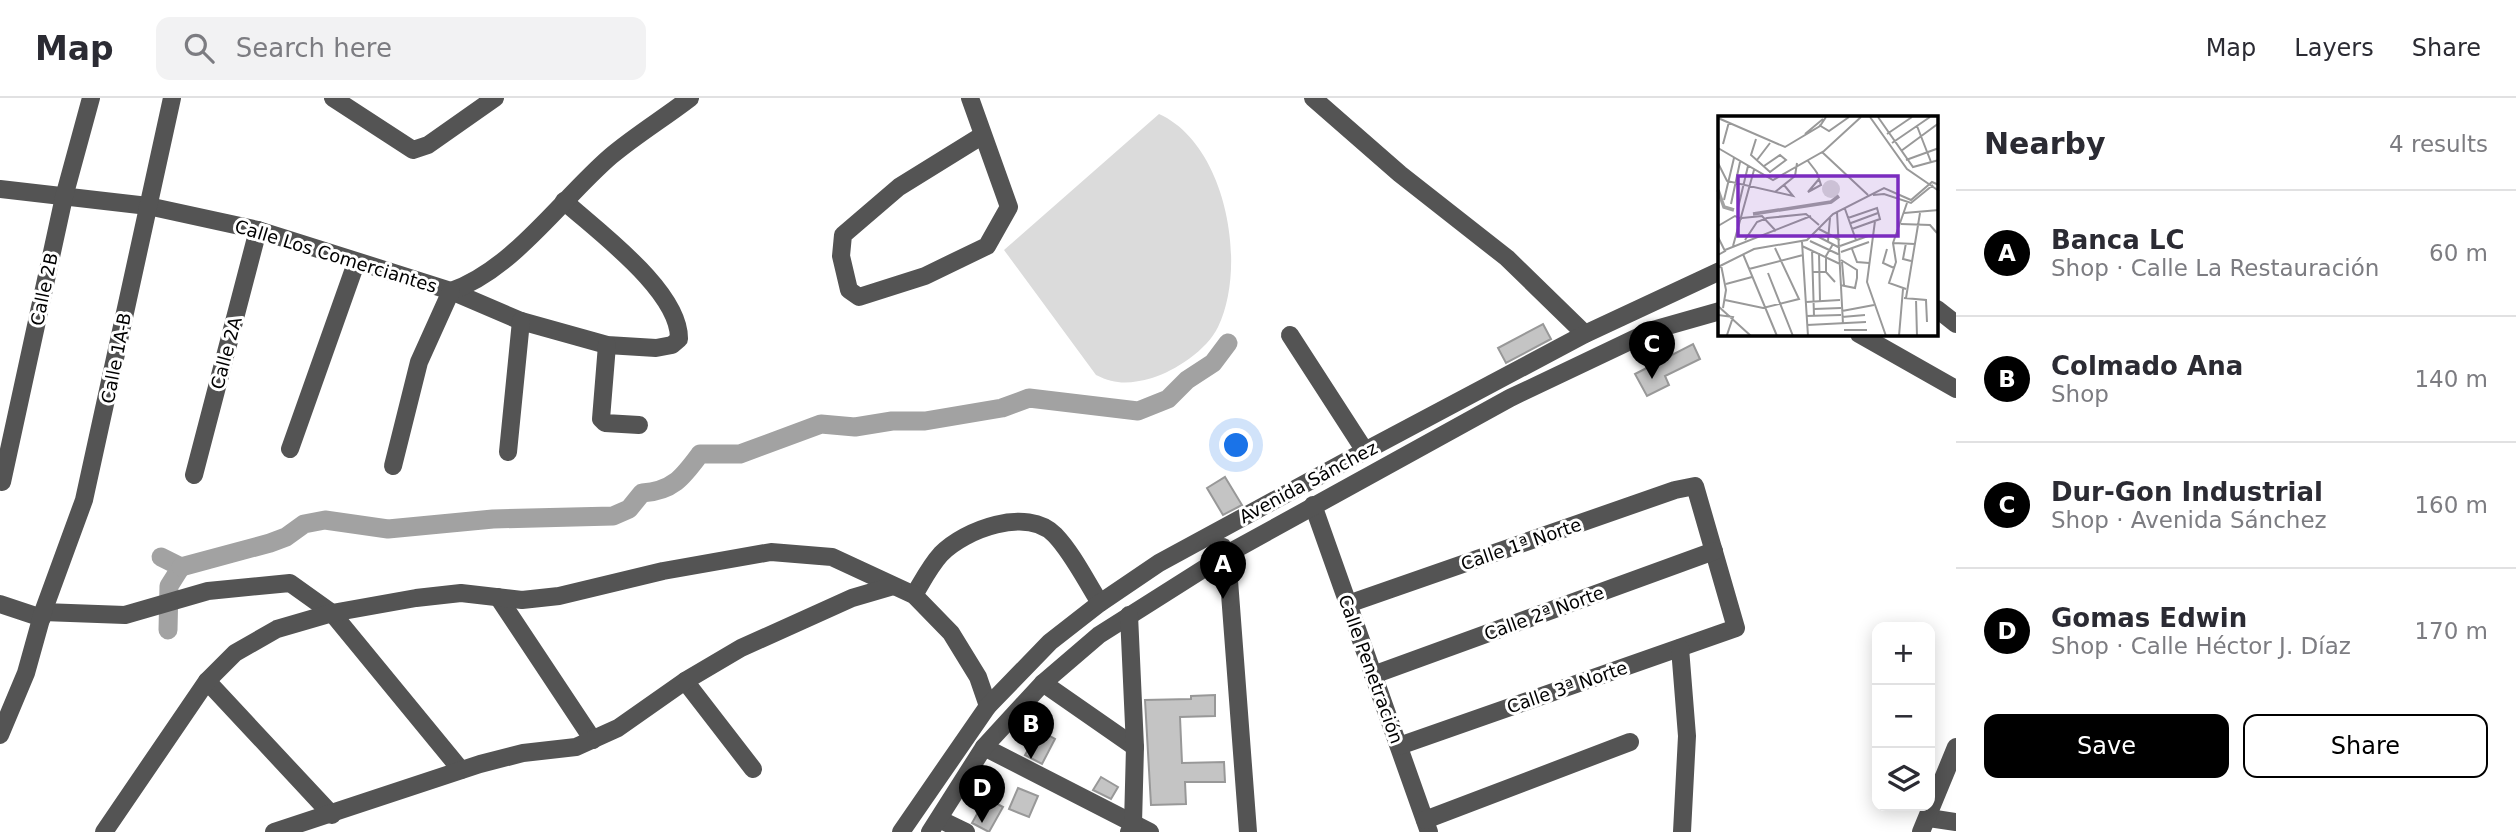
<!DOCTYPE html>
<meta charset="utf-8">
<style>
body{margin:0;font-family:"DejaVu Sans",sans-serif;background:#f2f2f3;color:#2b2b33}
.controls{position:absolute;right:21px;bottom:21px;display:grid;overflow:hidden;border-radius:14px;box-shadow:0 4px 18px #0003}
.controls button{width:63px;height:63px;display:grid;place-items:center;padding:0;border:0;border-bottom:2px solid #e1e1e2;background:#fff;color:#2b2b33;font:35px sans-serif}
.you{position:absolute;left:1237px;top:348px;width:24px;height:24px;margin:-18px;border:5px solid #fff;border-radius:50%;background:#1a73e8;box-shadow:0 0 0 10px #1a73e833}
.badge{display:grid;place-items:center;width:46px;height:46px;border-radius:50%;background:#000;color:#fff;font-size:23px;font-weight:700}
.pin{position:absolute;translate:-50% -58px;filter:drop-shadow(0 2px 4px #0008)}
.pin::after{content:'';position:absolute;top:37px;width:24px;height:21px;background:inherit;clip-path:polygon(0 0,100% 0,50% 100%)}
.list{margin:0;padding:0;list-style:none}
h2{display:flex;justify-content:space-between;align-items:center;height:91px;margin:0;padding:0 28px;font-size:30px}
h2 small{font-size:23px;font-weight:400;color:#7c7c81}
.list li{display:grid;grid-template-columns:46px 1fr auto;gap:21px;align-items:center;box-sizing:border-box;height:126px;padding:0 28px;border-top:2px solid #e1e1e2}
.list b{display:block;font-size:26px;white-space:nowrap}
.list p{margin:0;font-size:23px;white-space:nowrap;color:#7c7c81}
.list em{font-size:23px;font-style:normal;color:#7c7c81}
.actions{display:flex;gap:14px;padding:21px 28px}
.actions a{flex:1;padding:16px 0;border:2px solid #000;border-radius:14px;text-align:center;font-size:24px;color:#000}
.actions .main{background:#000;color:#fff}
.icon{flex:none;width:38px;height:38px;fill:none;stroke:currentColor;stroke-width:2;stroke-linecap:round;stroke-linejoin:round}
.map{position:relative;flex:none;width:1956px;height:734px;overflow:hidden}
header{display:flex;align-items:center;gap:42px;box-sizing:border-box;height:98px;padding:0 35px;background:#fff;border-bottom:2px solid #e1e1e2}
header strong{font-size:33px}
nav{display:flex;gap:38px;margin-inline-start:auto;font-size:24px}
.search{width:490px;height:63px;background:#f2f2f3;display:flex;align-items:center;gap:18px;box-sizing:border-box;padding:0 24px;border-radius:14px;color:#7c7c81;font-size:26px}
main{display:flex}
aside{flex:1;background:#fff}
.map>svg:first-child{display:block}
.green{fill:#dbdbdb}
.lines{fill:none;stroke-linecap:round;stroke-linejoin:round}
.canal{stroke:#a2a2a2;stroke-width:19}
.building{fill:#c4c4c4;stroke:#989898;stroke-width:2}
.minor{stroke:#545454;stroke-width:18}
.labels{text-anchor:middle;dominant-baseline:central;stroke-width:6;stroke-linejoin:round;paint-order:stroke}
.street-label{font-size:18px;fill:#000;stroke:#fff}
.inset-river{fill:none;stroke:#a2a2a2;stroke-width:3.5}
.inset-road{fill:none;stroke:#999;stroke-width:2}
.view{fill:#7b2cbf;fill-opacity:0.15;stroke:#7b2cbf;stroke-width:3.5}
.inset-edge{fill:none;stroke:#000;stroke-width:3.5}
</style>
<header>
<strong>Map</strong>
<div class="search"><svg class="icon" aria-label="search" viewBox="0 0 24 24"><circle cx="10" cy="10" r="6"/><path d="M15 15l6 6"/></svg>Search here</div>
<nav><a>Map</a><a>Layers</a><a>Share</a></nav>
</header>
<main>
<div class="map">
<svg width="1956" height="734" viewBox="0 0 1956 734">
<rect width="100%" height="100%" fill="#fff"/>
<path class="green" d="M1159,16C1226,46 1248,167 1218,229C1207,252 1175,273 1152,280C1130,286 1116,287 1096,277L1004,152Z"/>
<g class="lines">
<g class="canal">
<path d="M161,459L181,469L169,488L168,532"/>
<path d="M181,469L270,445L286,439L304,426L325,422L388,431L493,421L613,418L629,411L642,395C673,393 683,379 700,356H740L821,326L855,329L892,323H925L1002,310L1029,300L1138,313L1168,301L1187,282L1213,265L1228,245"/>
</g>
</g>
<g class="building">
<path d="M1543,226L1551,241L1506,265L1498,250Z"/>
<path d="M1693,246L1700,261L1665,278L1669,287L1647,298L1635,276Z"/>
<path d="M1225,379L1242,407L1223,417L1207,390Z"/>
<path d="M1215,597V618L1180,619L1182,665L1224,664L1225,684H1185L1186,706L1151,707L1145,602L1191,601V598Z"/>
<path d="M1039,632L1055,641L1042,666L1025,657Z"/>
<path d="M1101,679L1118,689L1111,701L1093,692Z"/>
<path d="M1018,690L1038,698L1029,719L1009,711Z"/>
<path d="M986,700L1003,709L989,734L972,725Z"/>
</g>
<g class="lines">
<g class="minor">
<path d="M333,0L413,52L428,47L495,0"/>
<path d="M970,0L1009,109L987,148L925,178L859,199L849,192L841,158L843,137L899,89L983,37"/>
<path d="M1313,0L1400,76L1507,160L1585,236"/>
<path d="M0,91L148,108L258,132L451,193L521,223L607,247L656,250L672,247L679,241C680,193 597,133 564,103"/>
<path d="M451,193C513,172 562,100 611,58C636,37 664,20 690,0"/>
<path d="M1937,211L1956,226"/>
<path d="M1859,236L1956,291"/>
<path d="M1290,237L1365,353"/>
<path d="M607,247L601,321L605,325L639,327"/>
<path d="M290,351L356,165"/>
<path d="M508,354L521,223"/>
<path d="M393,368L419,264L451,193"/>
<path d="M194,377L258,132"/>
<path d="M2,384L64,99L91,0"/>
<path d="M1313,407L1429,734"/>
<path d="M1223,449L1227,456L1248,734"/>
<path d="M914,497C922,484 930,468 941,456C964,432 1027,408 1055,437C1073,456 1086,483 1100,505"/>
<path d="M498,499L593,642"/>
<path d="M0,506L42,520"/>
<path d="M1348,506L1675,392L1695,388L1736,530L1399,648"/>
<path d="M43,514L125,517L208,493L290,485L332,515L461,672"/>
<path d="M1680,550L1687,638L1682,734"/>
<path d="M1373,577L1714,453"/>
<path d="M207,583L332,717"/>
<path d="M685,583L753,671"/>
<path d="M1043,585L1135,649"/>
<path d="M0,637L26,575L43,514L84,402L172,0"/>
<path d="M984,649L1150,734"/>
<path d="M1929,720L1956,724"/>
<path d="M939,721L966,734"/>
<path d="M1425,722L1630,644"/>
<path d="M104,734L207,583L235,555L277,531L332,515L416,500L461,495L522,502L559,498L663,473L771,454L832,459L914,497L951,535L978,579L988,608"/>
<path d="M274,734L480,666L523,655L576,649L618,630L685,583L741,550L852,500L893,488"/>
<path d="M901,734L988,608L1050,544L1100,505L1159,465L1365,353L1585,236L1720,173"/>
<path d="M930,734L984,649L1043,585L1099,537L1227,456L1510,300L1653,232L1720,213"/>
<path d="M1129,734L1133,726L1135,649L1129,517"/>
<path d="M1921,734L1956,649"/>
</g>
</g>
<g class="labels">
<g class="street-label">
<text transform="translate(336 158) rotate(17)">Calle Los Comerciantes</text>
<text transform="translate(44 191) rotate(-78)">Calle 2B</text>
<text transform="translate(226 255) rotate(-75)">Calle 2A</text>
<text transform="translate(116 260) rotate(-79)">Calle 1A-B</text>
<text transform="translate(1308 384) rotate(-28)">Avenida Sánchez</text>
<text transform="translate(1521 446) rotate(-19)">Calle 1ª Norte</text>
<text transform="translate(1544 515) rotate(-20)">Calle 2ª Norte</text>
<text transform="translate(1371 571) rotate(70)">Calle Penetración</text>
<text transform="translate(1567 589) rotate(-19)">Calle 3ª Norte</text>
</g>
</g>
<g transform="translate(1718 18)">
<rect width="220" height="220" fill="#fff"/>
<path d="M104 73a9 9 0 1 1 18 0a9 9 0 1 1-18 0Z" fill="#dbdbdb"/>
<path class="inset-river" d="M0,74L6,91L16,94M35,98L113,86L121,80"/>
<path class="inset-road" d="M152,1L189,53L221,75M160,1L195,51L221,44M0,2L67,31L102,10L108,1M101,9L111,15L131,1M199,10L213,46M87,18L105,3M169,18L194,1M38,23L33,39L52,56L68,44L62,39L46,50M174,27L212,1M5,28L11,6M0,32L55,64L106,35L143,1M183,35L221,7M104,36L150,79M39,44L52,27M188,44L221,32M90,45L97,54L99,57L103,69L90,76L101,63M0,47L9,65L75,80L66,69M57,76L77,60L79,47M155,79L166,78L193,87L215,69M6,84L16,42M13,88L22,46M20,92L30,50M127,93L138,124M119,96L125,208M186,97L221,94M24,102L44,100L58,115M130,102L159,92L162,103L134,113M157,105L149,166L168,220M133,107L160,97M183,108L212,109L219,117M0,110L17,100L24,103M101,113L122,124M97,119L122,132M0,121L7,135L0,139M27,124L39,106L49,102L88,98L101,109M92,125L122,139M110,125L112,102M84,126L90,220M175,127L197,128M188,127L185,143L193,145M15,130L36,54M84,130L122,148M122,130L150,120M134,133L139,146L151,147M169,133L165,147L176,152M7,134L93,100M94,134L96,200M123,136L151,126M101,137L102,185M25,138L59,220M124,146L126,169M3,149L8,174L5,192M0,151L36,133L89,124L115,98L166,72L193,84L214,66L221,69M31,153L85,139M94,156H108L117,166M108,156V140L115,128M50,157L75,220M8,168L34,161M122,169L137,172L139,162V154L123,144M188,173L171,167L178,146L175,127L189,87M186,182L208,184L209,206M188,182L202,97M198,183L199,220M7,184L45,192L81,183L57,132M88,186L122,184M0,190L33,220M96,193L123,192M124,195L156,189M0,199L15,201L9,219M88,200L123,199M124,201L147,199M89,209L148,206M126,214H149M181,220L185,173"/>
<path class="view" d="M20,60H180V120H20Z"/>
<rect width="220" height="220" class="inset-edge"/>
</g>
</svg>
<div class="controls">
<button>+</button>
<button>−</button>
<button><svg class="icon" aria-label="layers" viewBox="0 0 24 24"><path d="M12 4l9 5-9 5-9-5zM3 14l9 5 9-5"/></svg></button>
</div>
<div class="you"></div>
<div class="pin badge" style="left:1223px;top:501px">A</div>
<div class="pin badge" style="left:1031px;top:661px">B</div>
<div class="pin badge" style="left:1652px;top:281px">C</div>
<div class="pin badge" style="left:982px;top:725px">D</div>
</div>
<aside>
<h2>Nearby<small>4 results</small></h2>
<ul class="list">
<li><span class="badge">A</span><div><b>Banca LC</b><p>Shop · Calle La Restauración</p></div><em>60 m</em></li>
<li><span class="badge">B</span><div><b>Colmado Ana</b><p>Shop</p></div><em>140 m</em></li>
<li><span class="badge">C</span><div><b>Dur-Gon Industrial</b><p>Shop · Avenida Sánchez</p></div><em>160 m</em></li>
<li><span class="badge">D</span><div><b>Gomas Edwin</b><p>Shop · Calle Héctor J. Díaz</p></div><em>170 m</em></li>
</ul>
<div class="actions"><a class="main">Save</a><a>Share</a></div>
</aside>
</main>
